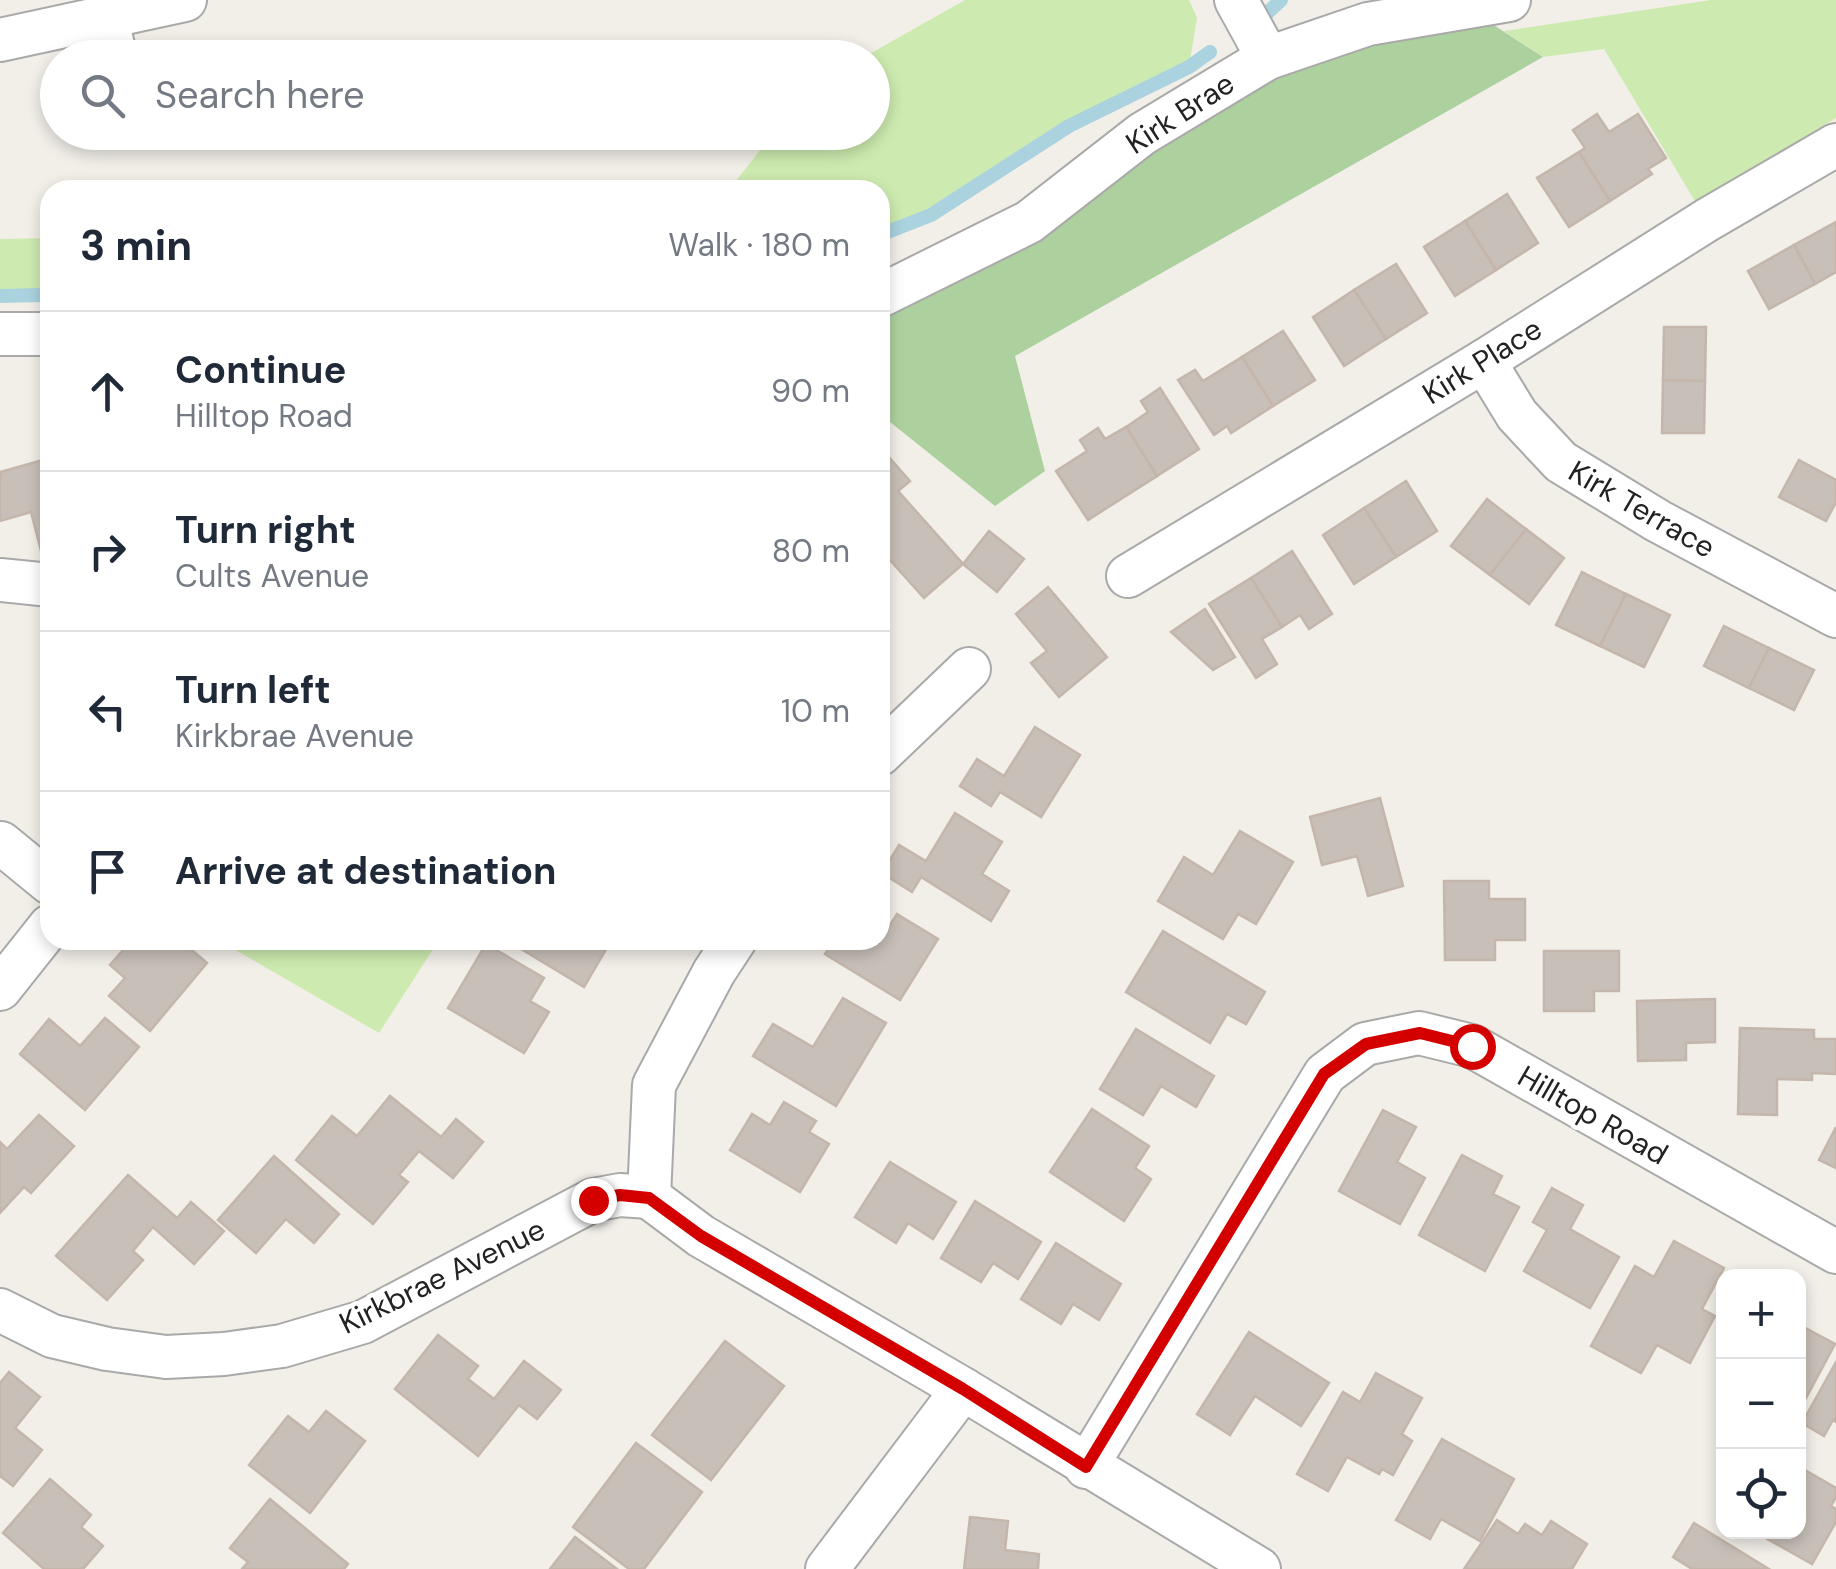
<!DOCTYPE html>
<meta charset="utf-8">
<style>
body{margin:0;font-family:"DM Sans",sans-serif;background:#f6f6f7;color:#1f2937}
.controls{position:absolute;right:30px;bottom:30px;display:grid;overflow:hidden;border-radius:20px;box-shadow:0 5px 15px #0003}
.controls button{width:90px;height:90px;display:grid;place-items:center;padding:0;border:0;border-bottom:2px solid #e0e1e3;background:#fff;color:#1f2937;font:50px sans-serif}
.stop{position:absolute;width:30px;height:30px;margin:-22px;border:8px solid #d40000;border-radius:50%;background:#fff}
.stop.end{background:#d40000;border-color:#fff;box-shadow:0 2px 10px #0008}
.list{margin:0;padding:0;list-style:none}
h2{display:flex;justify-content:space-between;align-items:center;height:130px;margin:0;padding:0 40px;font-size:42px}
h2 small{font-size:32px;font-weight:400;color:#747a83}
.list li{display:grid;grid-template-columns:65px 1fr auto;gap:30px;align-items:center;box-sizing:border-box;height:160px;padding:0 40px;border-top:2px solid #e0e1e3}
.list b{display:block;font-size:38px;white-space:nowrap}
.list p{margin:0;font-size:32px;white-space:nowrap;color:#747a83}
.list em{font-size:32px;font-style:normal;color:#747a83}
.icon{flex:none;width:55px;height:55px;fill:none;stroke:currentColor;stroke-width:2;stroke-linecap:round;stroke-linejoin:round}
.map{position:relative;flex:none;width:1836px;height:1569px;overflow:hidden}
.search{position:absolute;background:#fff;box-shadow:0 5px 15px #0003;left:40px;top:40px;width:850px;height:110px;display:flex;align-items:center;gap:25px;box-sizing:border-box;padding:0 35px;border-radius:55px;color:#747a83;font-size:38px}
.panel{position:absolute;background:#fff;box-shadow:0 5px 15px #0003;left:40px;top:180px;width:850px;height:770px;border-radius:30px}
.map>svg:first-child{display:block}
.grass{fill:#cdebb0}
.forest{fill:#add19e}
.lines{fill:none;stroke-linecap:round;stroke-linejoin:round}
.stream{stroke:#aad3df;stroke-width:14}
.building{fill:#c7bfb8;stroke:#c4b6ab;stroke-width:2.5}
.minor-casing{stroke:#a9a9a9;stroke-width:46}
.minor{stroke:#fff;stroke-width:42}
.route{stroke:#d40000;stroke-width:12}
.labels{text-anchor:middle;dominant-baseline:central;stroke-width:9;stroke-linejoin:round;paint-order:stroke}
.street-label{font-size:30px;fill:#222;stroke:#fff}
</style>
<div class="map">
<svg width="1836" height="1569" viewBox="0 0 1836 1569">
<rect width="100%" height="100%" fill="#f2efe9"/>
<g class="grass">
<path d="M965,0H1189L1197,18L1189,67L1069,126L931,215L880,235V190H729L773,133L872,132V58L864,57Z"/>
<path d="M1711,0H1836V118L1696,203L1604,49L1543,57L1504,31Z"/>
<path d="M50,238V295L0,296V239Z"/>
<path d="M239,940H439L379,1033L232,948Z"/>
</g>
<path class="forest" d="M1466,7L1543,57L1015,356L1045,471L995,506L880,414V296L1268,58Z"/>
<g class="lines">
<g class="stream">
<path d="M1267,13L1281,0"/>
<path d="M880,235L931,215L1069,126L1189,67L1210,52"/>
<path d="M0,296L43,295"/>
</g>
</g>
<g class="building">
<path d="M1597,114L1609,132L1638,114L1666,158L1648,169L1652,174L1610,201L1579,152L1585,148L1573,130Z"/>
<path d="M1579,152L1610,201L1569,227L1537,178Z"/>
<path d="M1507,194L1538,243L1496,270L1465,221Z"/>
<path d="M1465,221L1496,270L1455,296L1424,247Z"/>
<path d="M1836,222V272L1815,284L1794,245Z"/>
<path d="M1794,245L1815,284L1769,309L1748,271Z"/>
<path d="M1396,264L1427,313L1386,339L1354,290Z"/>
<path d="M1354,290L1386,339L1344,366L1313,317Z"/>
<path d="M1664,327H1706L1705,381L1663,380Z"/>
<path d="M1283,331L1315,380L1273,406L1242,357Z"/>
<path d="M1242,357L1273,406L1231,433L1227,426L1214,435L1178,380L1195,370L1203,381Z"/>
<path d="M1663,380L1705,381L1704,433H1662Z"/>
<path d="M1160,388L1199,449L1157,476L1126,427L1148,412L1141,401Z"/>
<path d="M1126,427L1157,476L1088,520L1056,471L1087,451L1080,440L1098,428L1105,439Z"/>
<path d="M880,447L910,481L898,491L963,564L924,598L880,549Z"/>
<path d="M50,458V549L41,551L31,512L0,521V472Z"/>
<path d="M1799,460L1836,480V502L1826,521L1779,497Z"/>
<path d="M1406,481L1437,531L1396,557L1364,508Z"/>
<path d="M1487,499L1526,529L1490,575L1451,546Z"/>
<path d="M1364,508L1396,557L1354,584L1323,535Z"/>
<path d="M1526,529L1564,558L1529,604L1490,575Z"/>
<path d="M989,531L1024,559L997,592L963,564Z"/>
<path d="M1292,551L1332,614L1309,629L1300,615L1282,627L1251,578Z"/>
<path d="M1582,572L1626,594L1600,646L1556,625Z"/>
<path d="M1251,578L1282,627L1262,639L1277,664L1256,678L1209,604Z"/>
<path d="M1048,587L1107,657L1059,697L1031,663L1047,651L1016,614Z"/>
<path d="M1626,594L1670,615L1644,667L1600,646Z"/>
<path d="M1205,609L1235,657L1213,670L1171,632Z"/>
<path d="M1724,626L1769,648L1749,688L1704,666Z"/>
<path d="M1769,648L1814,670L1794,710L1749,688Z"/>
<path d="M1035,727L1080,755L1041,817L1000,792L991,806L960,786L977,759L1004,776Z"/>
<path d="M1380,798L1403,886L1368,896L1357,856L1322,865L1310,817Z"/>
<path d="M955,813L1002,842L982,874L1009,891L991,921L921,877L912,892L882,873L899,845L926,861Z"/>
<path d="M1240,831L1293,862L1256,924L1238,914L1223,939L1158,901L1184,857L1213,875Z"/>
<path d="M1444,881H1489V899H1525V940H1495V960H1445Z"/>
<path d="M897,914L938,939L900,1000L825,954L834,940H874L879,943Z"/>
<path d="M1163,931L1265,992L1246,1024L1227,1014L1210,1043L1126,992Z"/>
<path d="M132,940H180L207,963L150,1031L109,996L125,978L110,965Z"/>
<path d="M515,940H599L608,946L584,987L513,944Z"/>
<path d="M486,944L544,978L530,1001L549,1012L524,1053L448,1008Z"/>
<path d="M1544,951H1619V991H1594V1011H1544Z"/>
<path d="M843,998L886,1023L836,1106L753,1056L773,1024L813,1047Z"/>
<path d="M1715,999V1042L1686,1043V1060L1638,1061L1637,1001Z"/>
<path d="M105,1018L139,1047L85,1110L20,1054L49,1019L80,1046Z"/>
<path d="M1740,1028L1814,1030V1039H1836V1074L1812,1073V1080L1777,1079V1115L1738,1114Z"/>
<path d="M1136,1029L1214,1076L1196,1107L1161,1086L1143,1115L1100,1089Z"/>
<path d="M390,1096L441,1137L456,1119L483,1142L453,1178L419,1151L399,1175L408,1182L373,1224L296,1160L332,1116L357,1136Z"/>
<path d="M784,1102L816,1121L809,1132L829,1144L800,1192L730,1150L752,1114L770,1125Z"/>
<path d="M1092,1109L1149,1146L1135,1168L1151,1179L1124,1221L1050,1172Z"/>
<path d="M1383,1110L1416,1127L1397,1162L1425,1178L1400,1224L1339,1191Z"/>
<path d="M39,1115L74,1146L31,1193L24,1187L0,1213V1142L7,1149Z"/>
<path d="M1836,1127V1168L1819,1160Z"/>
<path d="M1462,1155L1502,1176L1493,1194L1519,1207L1485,1271L1419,1235Z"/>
<path d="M274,1156L339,1214L314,1243L286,1219L256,1253L218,1220Z"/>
<path d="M890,1162L956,1202L933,1239L908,1223L896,1243L855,1217Z"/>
<path d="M128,1175L177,1218L191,1202L224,1231L194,1264L153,1227L133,1251L143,1260L107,1300L56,1256Z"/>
<path d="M1552,1188L1583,1205L1570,1229L1619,1257L1590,1308L1524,1271L1547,1230L1533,1222Z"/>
<path d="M975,1201L1041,1242L1018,1279L993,1263L981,1282L941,1258Z"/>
<path d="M1674,1241L1724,1268L1702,1309L1715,1316L1690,1363L1657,1345L1641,1373L1591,1346L1635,1266L1654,1277Z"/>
<path d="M1056,1243L1121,1284L1099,1320L1073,1304L1061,1324L1021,1299Z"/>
<path d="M1798,1324L1835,1344L1798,1413Z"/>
<path d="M1249,1332L1329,1383L1301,1426L1255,1396L1230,1435L1197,1414Z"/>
<path d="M438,1335L478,1366L468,1379L494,1399L524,1361L561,1390L537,1419L519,1405L478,1456L395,1389Z"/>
<path d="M725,1341L784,1386L711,1480L652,1435Z"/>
<path d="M1836,1362V1422L1833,1420L1824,1436L1802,1423Z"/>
<path d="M9,1372L40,1397L15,1428L42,1450L13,1486L0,1476V1383Z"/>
<path d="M1376,1373L1422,1398L1402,1434L1412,1441L1393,1475L1382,1469L1379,1474L1347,1457L1328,1491L1297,1474L1343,1392L1360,1402Z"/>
<path d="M326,1411L365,1441L310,1513L249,1465L288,1416L309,1432Z"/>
<path d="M1442,1439L1514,1479L1480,1541L1441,1519L1430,1539L1396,1520Z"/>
<path d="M636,1443L702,1492L644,1569H629L573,1527Z"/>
<path d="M1798,1466L1836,1488V1497L1831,1506L1836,1509V1522L1812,1564L1755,1532H1798Z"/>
<path d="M50,1479L91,1515L81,1527L103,1546L83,1569H44L3,1533Z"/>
<path d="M270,1499L348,1564L344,1569H242L248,1562L230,1548Z"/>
<path d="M970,1517L1008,1521L1005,1550L1039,1554L1038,1569H964Z"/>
<path d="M1497,1520L1518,1534L1525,1524L1542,1535L1551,1521L1587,1544L1572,1569H1464Z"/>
<path d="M1694,1523L1769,1569H1692L1673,1557Z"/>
<path d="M575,1537L617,1569H550Z"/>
</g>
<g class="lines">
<g class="minor-casing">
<g id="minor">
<path d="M1236,0L1268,58"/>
<path d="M106,16L116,58"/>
<path d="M0,40L185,0"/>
<path d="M880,296L1029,222L1142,134L1268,58L1368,24L1509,0"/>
<path d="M0,334H50"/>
<path d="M1484,361L1517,415L1561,462L1658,521L1836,616"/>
<path d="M1128,576L1484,361L1707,220L1836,145"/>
<path d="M0,580L50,585"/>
<path d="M880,754L969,669"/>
<path d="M1,843L50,883"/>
<path d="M0,989L50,926"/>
<path d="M649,1197L701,1236L963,1389L1259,1569"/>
<path d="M649,1197L654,1085L714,972L735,940"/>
<path d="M0,1310L52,1336L107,1349L166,1357L224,1354L282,1346L363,1322L593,1200L620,1195L649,1197"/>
<path d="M1086,1467L1325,1074L1365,1044L1419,1033L1472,1046L1836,1252"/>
<path d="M827,1569L963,1389"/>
</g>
</g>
<use href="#minor" class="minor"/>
</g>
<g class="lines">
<path class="route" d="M593,1200L620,1195L649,1198L701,1236L963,1389L1086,1467L1324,1074L1366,1044L1420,1033L1472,1046"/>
</g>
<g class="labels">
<g class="street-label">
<text transform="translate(1180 113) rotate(-33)">Kirk Brae</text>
<text transform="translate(1482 361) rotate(-32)">Kirk Place</text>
<text transform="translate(1642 509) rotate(30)">Kirk Terrace</text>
<text transform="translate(1593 1115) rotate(30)">Hilltop Road</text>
<text transform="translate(442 1276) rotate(-26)">Kirkbrae Avenue</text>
</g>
</g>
</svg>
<div class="controls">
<button>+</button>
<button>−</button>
<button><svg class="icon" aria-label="locate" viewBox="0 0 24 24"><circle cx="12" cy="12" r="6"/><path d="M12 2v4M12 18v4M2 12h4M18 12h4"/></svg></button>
</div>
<div class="stop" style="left:1472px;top:1046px"></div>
<div class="stop end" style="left:593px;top:1200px"></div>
<div class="search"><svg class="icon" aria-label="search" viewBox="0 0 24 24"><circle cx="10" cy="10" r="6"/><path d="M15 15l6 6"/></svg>Search here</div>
<section class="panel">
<h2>3 min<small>Walk · 180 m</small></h2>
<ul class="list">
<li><svg class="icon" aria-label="ahead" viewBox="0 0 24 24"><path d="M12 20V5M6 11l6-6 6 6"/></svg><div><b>Continue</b><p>Hilltop Road</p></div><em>90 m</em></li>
<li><svg class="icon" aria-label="right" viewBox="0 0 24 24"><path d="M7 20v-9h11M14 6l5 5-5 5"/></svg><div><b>Turn right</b><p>Cults Avenue</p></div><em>80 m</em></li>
<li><svg class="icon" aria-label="left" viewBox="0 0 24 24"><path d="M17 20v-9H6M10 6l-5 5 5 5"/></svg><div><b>Turn left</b><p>Kirkbrae Avenue</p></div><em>10 m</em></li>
<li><svg class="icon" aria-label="arrive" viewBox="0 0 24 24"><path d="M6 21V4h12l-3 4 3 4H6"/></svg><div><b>Arrive at destination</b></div></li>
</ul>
</section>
</div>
